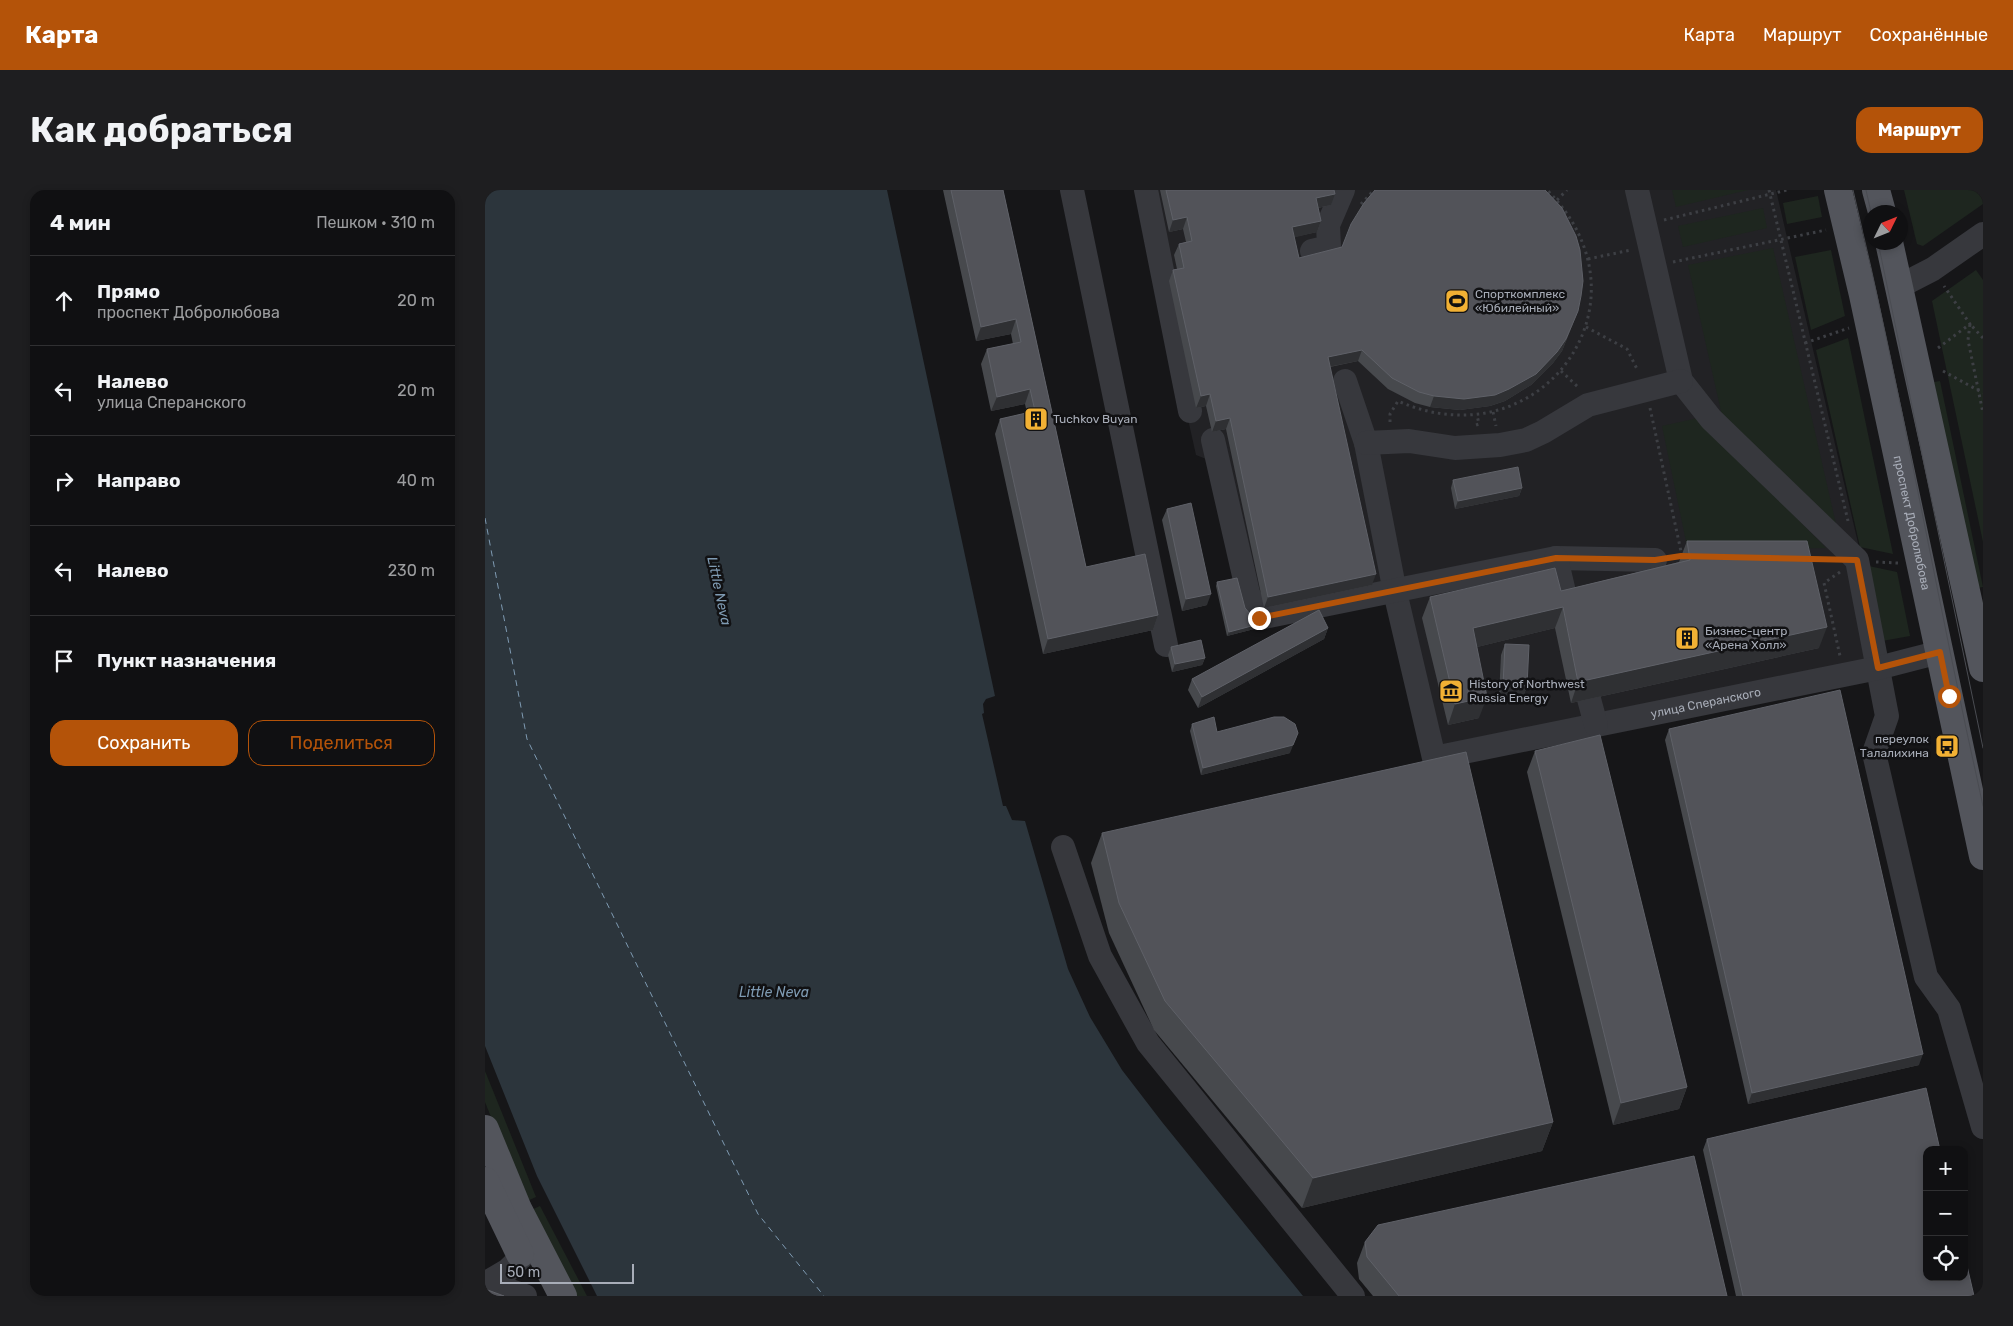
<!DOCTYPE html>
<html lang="ru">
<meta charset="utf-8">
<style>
body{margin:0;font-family:Rubik,sans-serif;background:#1e1e20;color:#f1f3f6}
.controls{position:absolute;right:15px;bottom:15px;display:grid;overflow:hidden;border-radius:10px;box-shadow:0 2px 8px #0003}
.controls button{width:45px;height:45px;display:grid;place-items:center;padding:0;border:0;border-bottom:1px solid #303032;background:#101012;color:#f1f3f6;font:25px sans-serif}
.compass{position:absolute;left:1378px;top:15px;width:45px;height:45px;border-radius:50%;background:#101012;box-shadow:0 2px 8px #0003;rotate:47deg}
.scale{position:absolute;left:15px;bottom:12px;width:134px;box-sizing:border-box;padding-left:5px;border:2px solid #a8adb8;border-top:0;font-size:14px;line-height:18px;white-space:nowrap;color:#a8adb8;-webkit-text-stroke:4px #111113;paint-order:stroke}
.stop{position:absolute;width:15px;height:15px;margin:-11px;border:4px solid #b45309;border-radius:50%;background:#fff}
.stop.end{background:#b45309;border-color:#fff;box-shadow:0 1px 5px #0008}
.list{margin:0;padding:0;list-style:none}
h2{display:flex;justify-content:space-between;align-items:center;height:65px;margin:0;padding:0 20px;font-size:21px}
h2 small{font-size:16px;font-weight:400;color:#9c9d9f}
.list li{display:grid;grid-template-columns:32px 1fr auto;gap:15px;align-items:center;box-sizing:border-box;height:90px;padding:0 20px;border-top:1px solid #303032}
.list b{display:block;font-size:19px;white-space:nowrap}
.list p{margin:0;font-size:16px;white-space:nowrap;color:#9c9d9f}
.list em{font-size:16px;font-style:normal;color:#9c9d9f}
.actions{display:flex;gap:10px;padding:15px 20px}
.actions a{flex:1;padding:11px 0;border:1px solid #b45309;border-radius:15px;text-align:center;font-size:18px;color:#b45309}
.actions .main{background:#b45309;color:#fff}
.icon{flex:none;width:28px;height:28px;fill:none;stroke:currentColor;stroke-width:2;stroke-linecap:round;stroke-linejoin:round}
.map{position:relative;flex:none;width:1498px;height:1106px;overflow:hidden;border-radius:15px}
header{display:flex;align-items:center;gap:30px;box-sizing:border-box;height:70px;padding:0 25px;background:#b45309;color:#fff}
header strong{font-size:24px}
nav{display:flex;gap:28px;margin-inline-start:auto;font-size:18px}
.intro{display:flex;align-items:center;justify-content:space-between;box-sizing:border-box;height:120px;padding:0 30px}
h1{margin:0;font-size:35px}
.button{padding:12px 22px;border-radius:15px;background:#b45309;color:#fff;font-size:18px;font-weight:700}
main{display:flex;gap:30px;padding:0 30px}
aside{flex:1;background:#101012;border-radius:15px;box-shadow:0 2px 8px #0003}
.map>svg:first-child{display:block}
.built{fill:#222225}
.green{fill:#1e261f}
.water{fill:#2c353c}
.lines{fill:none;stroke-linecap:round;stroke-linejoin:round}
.ferry{stroke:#7f9bb3;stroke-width:1;stroke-dasharray:6 5;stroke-linecap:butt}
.path{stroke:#3d3f44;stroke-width:3;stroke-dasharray:2.5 4;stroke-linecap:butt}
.minor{stroke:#37383d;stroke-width:24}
.major{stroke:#53555c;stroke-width:28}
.tram{stroke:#4a4c52;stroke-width:1}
.wall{fill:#47494d}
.shaded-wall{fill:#2f3033}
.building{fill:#525359;stroke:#5f6168}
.route{stroke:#b45309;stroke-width:6}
.labels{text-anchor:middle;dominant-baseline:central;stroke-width:5;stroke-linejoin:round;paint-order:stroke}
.poi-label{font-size:12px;fill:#a8adb8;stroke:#111113;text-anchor:start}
.street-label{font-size:12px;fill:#a8adb8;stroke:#111113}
.water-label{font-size:14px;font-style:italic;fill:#7f9bb3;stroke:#111113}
</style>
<header>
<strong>Карта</strong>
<nav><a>Карта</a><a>Маршрут</a><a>Сохранённые</a></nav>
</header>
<div class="intro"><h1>Как добраться</h1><a class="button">Маршрут</a></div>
<main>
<aside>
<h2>4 мин<small>Пешком · 310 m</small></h2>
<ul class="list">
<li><svg class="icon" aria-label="ahead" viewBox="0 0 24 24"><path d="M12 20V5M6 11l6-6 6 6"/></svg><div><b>Прямо</b><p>проспект Добролюбова</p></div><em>20 m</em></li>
<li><svg class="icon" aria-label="left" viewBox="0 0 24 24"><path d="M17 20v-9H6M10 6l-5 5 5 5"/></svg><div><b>Налево</b><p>улица Сперанского</p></div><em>20 m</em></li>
<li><svg class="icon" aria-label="right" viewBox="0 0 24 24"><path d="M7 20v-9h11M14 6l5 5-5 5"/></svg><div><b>Направо</b></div><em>40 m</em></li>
<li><svg class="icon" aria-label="left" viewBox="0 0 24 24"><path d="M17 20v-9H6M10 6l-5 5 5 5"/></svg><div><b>Налево</b></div><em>230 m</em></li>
<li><svg class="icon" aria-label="arrive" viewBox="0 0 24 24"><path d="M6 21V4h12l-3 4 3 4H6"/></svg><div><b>Пункт назначения</b></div></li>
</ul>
<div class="actions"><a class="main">Сохранить</a><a>Поделиться</a></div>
</aside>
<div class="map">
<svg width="1498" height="1106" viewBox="0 0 1498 1106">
<rect width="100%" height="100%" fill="#161618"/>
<path class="built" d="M652,0H1291L1399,465L941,568L902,407L774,434L726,271L711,265Z"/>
<g class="green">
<path d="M1187,0H1263L1191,17Z"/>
<path d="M1419,0H1498V14L1438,56L1432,54Z"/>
<path d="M1333,6L1337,27L1302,34L1298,13Z"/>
<path d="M1278,18L1282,38L1198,57L1193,36Z"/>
<path d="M1288,58L1353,343L1238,230L1203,75Z"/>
<path d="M1346,60L1360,126L1326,140L1310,67Z"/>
<path d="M1491,80L1498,90V352L1447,111Z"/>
<path d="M1363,148L1408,364L1375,357L1331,160Z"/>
<path d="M1455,191L1498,397L1491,398L1449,192Z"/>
<path d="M1213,228L1341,358L1203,361L1177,236Z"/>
<path d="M1379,375L1412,382L1425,446L1397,451Z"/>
<path d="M0,881L51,1007L40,1012L0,912Z"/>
<path d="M55,1016L102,1106H89L44,1021Z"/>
</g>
<path class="water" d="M0,0H402L510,506L501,509L498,514L499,523L497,524L518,616H521L527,630L540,631L583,779L605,827L637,880L677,932L818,1106H112L52,986L0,856Z"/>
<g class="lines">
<path class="ferry" d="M0,328L42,549L273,1024L339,1106"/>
<g class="path">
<path d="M1284,0L1363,331"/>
<path d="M1072,10L1082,0"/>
<path d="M876,14L889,0"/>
<path d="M1179,30L1302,0"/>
<path d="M1103,69L1146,60"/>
<path d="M1188,72L1341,40"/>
<path d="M1101,137L1142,159L1153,181"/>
<path d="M1498,148L1485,134L1483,150L1498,223"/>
<path d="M1320,153L1364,138"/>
<path d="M1453,158L1485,134L1459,96"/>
<path d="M1076,181L1094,198"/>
<path d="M1458,181L1498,203"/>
<path d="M1165,218L1197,366"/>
<path d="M1008,222L1011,236"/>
<path d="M905,232V224L913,211C1055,274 1174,112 1062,0"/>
<path d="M991,235L994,234L992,225"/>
<path d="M1324,369L1343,370"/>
<path d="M1391,372L1413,373"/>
<path d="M1355,382L1339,393L1355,466"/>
</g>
<g class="minor">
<path d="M587,0L681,455"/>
<path d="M661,0L705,221"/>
<path d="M1152,0L1196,191L1226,229L1372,370L1402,526L1389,563L1441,787L1464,819L1498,937"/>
<path d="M827,61L844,57L843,35L858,0"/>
<path d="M1415,96L1448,79L1498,44"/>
<path id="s1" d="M860,191L881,253L910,402L949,568L1393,478L1455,462"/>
<path d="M728,250L763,403L774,428L1071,368L1170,370"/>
<path d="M881,253L924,251L970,258L1015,255L1041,250L1058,242L1103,215L1196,191"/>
<path d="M1071,368L1083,419"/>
<path d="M1104,509L1111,535"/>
<path d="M578,657L615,766L663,853L868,1106"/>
<path d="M0,1092L40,1106"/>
<path d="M1,1093L23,1080L50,1054"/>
</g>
<g class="major">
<path id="s2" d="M1353,0L1378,105L1498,666"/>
<path d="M1391,0L1397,22"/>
<path d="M1404,52L1498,478"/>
<path d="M0,939L33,1019L78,1106"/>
<path d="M0,991L35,1064"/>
</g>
<g class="tram">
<path d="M1368,0C1417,204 1452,411 1498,616"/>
<path d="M1381,0L1386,22"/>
<path d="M1393,52L1498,558"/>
</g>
</g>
<g class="wall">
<path d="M458,0H518L601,377L673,425L668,440L558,464L510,244L515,229L542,223L540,214L506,221L496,174L502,159L528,154L526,144L491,151Z"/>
<path d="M675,0H849L846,15L833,18L836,31L832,42L809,47L814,68L1093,121L1077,161L1068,173L1046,195L1020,211L1005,216L975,220L945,217L930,213L903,199L873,171L845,177L887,395L779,418L741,239L727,242L721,216L711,218L684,91L688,80L692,79L689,65L694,54L701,52L698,39L684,42Z"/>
<path d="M968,290L1037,298L1034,306L970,319L966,298Z"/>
<path d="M682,319L722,415L697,421L677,330Z"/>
<path d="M1202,351L1334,458L1086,513L1070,438L992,457L994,528L963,535L937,428L945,407L1076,401L1194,372Z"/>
<path d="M732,392L760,418L773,438L742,446L731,396Z"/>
<path d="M843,438L839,449L713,518L703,500L707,489Z"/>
<path d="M1020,454L1042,496L1038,507L1014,506L1016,465Z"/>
<path d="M686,457L720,468L717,475L687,482L683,465Z"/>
<path d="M707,534L732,542L805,563L716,585L705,541Z"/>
<path d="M1184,539L1434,875L1263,914L1180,550Z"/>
<path d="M1050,561L1202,897L1194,919L1128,935L1042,582Z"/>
<path d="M617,643L1068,932L1057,961L817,1018L669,840L624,743L606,673Z"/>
<path d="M1222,949L1489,1106H1251L1218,960Z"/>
<path d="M880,1052L1242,1106H888L874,1089L872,1073Z"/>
</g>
<g class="shaded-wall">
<path d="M850,4L846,15L827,19L831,8Z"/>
<path d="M702,27L698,39L684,42L688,30Z"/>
<path d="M836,31L832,42L803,49L807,37Z"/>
<path d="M1093,121L1077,161L1068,173L1046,195L1020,211L1005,216L975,220L945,217L949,206Z"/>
<path d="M531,129L526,144L491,151L496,137Z"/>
<path d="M877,160L873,171L838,178L843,167Z"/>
<path d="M545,199L540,214L506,221L512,207Z"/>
<path d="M725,204L721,216L711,218L716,206Z"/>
<path d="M745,228L741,239L727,242L731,231Z"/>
<path d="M1037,298L1034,306L970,319L973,311Z"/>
<path d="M891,384L887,395L779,418L783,407Z"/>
<path d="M726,404L722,415L697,421L701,409Z"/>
<path d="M1078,417L1070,438L980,460L988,438Z"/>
<path d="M673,425L668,440L558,464L563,449Z"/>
<path d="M774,434L773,438L742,446L744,442Z"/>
<path d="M1342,437L1334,458L1086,513L1093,492Z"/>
<path d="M843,438L839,449L713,518L717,507Z"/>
<path d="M720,468L717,475L687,482L690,474Z"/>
<path d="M1018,495L1042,496L1038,507L1014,506Z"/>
<path d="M1002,507L994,528L963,535L970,514Z"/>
<path d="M813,543L805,563L716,585L718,578Z"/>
<path d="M1438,864L1434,875L1263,914L1267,903Z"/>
<path d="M1202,897L1194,919L1128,935L1136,913Z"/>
<path d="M1068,932L1057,961L817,1018L828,988Z"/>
</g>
<g class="building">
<path d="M466,0H518L601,377L660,364L673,425L563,449L515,229L550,221L545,199L512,207L502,159L536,152L531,129L496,137Z"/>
<path d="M681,0H849L850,4L831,8L836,31L807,37L814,68L857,57L866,34L879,13L890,0H1060L1077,18L1091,46L1095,60L1098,91L1096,106L1093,121L1081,149L1072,162L1051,184L1024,199L1010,205L979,209L949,206L934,202L907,188L877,160L843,167L891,384L783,407L745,228L731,231L725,204L716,206L688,80L699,78L694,54L707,51L702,27L688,30Z"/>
<path d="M1033,277L1037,298L973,311L968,290Z"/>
<path d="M706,313L726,404L701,409L682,319Z"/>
<path d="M1202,351H1322L1342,437L1093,492L1078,417L988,438L1002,507L970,514L945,407L1070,378L1076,401L1205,370Z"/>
<path d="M752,388L760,418L774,434L744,442L732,392Z"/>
<path d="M834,420L843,438L717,507L707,489Z"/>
<path d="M716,450L720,468L690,474L686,457Z"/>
<path d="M1020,454L1044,455L1042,496L1018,495Z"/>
<path d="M1355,500L1438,864L1267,903L1184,539Z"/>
<path d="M729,527L732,542L789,527H799L810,534L813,543L808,555L718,578L707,534Z"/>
<path d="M1115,545L1202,897L1136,913L1050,561Z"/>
<path d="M981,562L1068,932L828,988L680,811L634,713L617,643Z"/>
<path d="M1441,898L1455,960H1442V1087H1479V1063L1489,1106H1258L1222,949Z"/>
<path d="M1209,966L1242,1106H914L882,1067L880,1052L893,1035Z"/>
<path d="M0,1099L19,1106H0Z"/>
</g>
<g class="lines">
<path class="route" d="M774,428L1071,368L1170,370L1196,366L1372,370L1393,478L1455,462L1464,506"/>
</g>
<defs>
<g id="stadium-square" transform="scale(1.25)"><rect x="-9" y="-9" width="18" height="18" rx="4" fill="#f2b134" stroke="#111113"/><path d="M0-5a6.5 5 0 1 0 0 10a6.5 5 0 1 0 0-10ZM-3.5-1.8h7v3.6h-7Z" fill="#111"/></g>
<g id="building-square" transform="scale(1.25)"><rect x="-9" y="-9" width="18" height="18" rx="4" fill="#f2b134" stroke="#111113"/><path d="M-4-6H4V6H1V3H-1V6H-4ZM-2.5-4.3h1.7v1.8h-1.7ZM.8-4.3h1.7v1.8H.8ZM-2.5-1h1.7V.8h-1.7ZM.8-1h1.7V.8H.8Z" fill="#111"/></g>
<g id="museum-square" transform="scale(1.25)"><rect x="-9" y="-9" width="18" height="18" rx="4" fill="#f2b134" stroke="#111113"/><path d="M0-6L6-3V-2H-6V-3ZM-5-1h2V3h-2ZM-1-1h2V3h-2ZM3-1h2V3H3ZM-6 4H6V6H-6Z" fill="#111"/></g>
<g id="bus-square" transform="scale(1.25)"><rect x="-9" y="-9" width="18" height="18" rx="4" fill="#f2b134" stroke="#111113"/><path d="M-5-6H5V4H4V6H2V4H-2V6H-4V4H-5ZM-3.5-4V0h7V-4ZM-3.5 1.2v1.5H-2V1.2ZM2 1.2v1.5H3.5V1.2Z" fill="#111"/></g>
</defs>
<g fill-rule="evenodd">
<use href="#stadium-square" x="972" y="111"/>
<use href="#building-square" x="551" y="229"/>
<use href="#building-square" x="1202" y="448"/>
<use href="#museum-square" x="966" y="501"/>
<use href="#bus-square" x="1462" y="556"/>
</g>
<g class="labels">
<g class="poi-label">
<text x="990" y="104">Спорткомплекс<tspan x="990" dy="14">«Юбилейный»</tspan></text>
<text x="568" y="229">Tuchkov Buyan</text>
<text x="1220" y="441">Бизнес-центр<tspan x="1220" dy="14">«Арена Холл»</tspan></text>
<text x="984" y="494">History of Northwest<tspan x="984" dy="14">Russia Energy</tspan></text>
<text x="1444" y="549" text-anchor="end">переулок<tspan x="1444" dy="14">Талалихина</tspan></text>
</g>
<g class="street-label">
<text stroke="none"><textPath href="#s2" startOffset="341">проспект Добролюбова</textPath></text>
<text stroke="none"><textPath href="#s1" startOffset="665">улица Сперанского</textPath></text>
</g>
<g class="water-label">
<text transform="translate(234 401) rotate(78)">Little Neva</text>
<text x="289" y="802">Little Neva</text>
</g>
</g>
</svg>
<div class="controls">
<button>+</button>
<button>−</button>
<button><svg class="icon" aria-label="locate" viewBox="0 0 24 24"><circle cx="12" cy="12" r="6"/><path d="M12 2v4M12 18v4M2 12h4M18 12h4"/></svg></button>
</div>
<svg class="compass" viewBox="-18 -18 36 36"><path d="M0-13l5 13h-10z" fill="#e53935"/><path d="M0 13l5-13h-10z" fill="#9c9d9f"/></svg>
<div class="scale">50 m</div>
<div class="stop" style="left:1464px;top:506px"></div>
<div class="stop end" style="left:774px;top:428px"></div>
</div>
</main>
